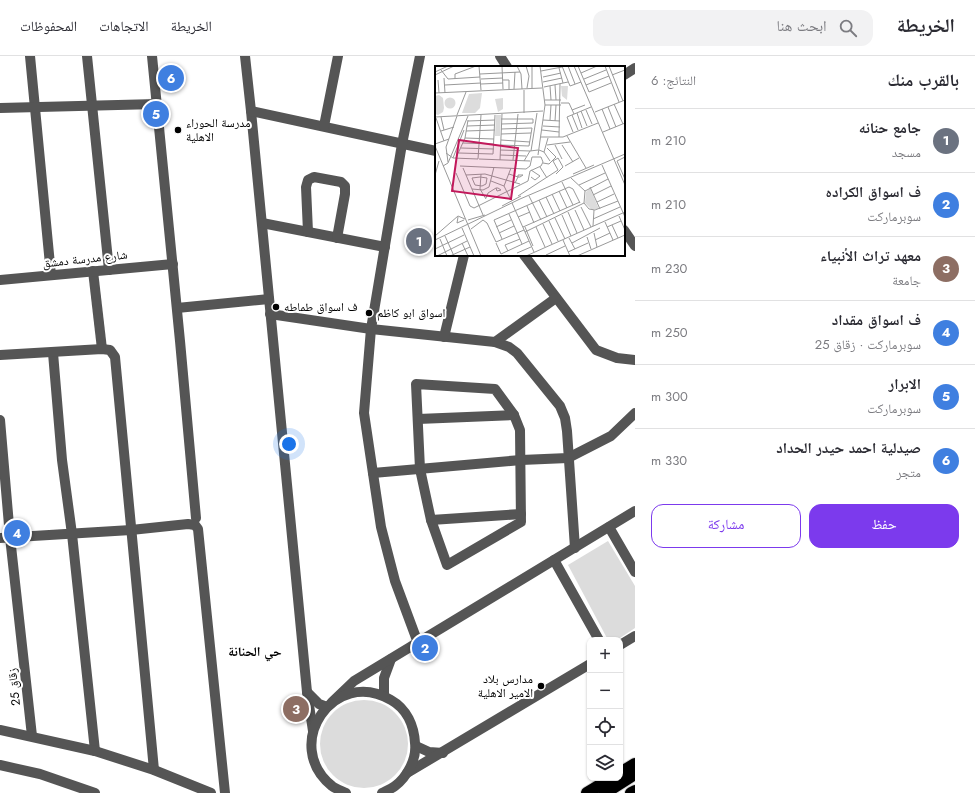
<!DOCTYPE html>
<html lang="ar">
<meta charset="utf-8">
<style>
body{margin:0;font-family:Jost,"Noto Naskh Arabic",sans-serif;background:#f2f2f3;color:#2b2b33;direction:rtl}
.controls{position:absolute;right:12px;bottom:12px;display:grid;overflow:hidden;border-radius:8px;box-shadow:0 1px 3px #0004}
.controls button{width:36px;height:36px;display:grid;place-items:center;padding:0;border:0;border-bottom:1px solid #e1e1e2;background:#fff;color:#2b2b33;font:20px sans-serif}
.you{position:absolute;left:289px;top:388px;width:14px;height:14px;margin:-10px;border:3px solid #fff;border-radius:50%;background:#1a73e8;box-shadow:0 0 0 6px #1a73e833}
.badge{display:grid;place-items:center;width:26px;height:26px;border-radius:50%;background:#7c3aed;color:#fff;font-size:13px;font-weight:700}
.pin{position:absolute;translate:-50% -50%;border:2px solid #fff;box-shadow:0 1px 4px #0006}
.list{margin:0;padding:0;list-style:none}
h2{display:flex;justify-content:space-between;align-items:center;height:52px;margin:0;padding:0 16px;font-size:17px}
h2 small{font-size:13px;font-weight:400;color:#7c7c81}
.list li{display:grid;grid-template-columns:26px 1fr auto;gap:12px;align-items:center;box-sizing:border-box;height:64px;padding:0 16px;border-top:1px solid #e1e1e2}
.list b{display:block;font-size:15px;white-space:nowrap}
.list p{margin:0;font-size:13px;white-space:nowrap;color:#7c7c81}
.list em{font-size:13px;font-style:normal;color:#7c7c81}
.actions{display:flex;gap:8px;padding:12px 16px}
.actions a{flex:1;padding:9px 0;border:1px solid #7c3aed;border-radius:12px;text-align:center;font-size:14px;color:#7c3aed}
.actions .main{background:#7c3aed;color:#fff}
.icon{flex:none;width:22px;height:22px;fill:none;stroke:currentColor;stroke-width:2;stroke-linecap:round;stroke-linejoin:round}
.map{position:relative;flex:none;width:635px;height:737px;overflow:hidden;direction:ltr}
header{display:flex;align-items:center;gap:24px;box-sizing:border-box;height:56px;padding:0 20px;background:#fff;border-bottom:1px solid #e1e1e2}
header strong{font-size:19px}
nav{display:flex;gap:22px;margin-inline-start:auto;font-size:14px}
.search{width:280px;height:36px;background:#f2f2f3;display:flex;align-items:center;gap:10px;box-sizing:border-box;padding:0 14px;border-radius:12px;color:#7c7c81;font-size:15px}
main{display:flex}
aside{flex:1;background:#fff}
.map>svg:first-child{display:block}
.green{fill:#dcdcdc}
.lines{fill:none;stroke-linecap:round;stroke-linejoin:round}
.highway-casing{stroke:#dbdbdb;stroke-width:14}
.minor{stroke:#555;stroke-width:10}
.highway{stroke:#000;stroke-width:12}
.poi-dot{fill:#000;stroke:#fff;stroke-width:1.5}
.labels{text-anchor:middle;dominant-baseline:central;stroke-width:4;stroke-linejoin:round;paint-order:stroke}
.poi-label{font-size:12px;fill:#000;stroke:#fff;text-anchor:start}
.street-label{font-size:12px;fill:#000;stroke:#fff}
.neighbourhood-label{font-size:13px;font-weight:bold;fill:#000;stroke:#fff}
.inset-road{fill:none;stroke:#999;stroke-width:1}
.view{fill:#c2185b;fill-opacity:0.15;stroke:#c2185b;stroke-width:2}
.inset-edge{fill:none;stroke:#000;stroke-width:2}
</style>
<header>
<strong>الخريطة</strong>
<div class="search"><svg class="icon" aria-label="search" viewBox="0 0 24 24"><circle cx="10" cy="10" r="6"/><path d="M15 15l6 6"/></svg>ابحث هنا</div>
<nav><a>الخريطة</a><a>الاتجاهات</a><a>المحفوظات</a></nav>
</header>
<main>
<aside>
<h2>بالقرب منك<small>النتائج: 6</small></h2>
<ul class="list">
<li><span class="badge" style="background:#6b7280">1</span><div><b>جامع حنانه</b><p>مسجد</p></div><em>210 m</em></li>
<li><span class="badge" style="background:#3f7fe0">2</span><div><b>ف اسواق الكراده</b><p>سوبرماركت</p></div><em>210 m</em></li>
<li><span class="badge" style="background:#8d6e63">3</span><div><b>معهد تراث الأنبياء</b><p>جامعة</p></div><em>230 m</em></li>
<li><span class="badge" style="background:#3f7fe0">4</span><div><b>ف اسواق مقداد</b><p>سوبرماركت · زقاق 25</p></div><em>250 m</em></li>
<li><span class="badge" style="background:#3f7fe0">5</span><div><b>الابرار</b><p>سوبرماركت</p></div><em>300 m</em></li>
<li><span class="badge" style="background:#3f7fe0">6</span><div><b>صيدلية احمد حيدر الحداد</b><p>متجر</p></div><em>330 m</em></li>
</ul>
<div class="actions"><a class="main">حفظ</a><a>مشاركة</a></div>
</aside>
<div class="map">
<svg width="635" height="737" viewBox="0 0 635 737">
<rect width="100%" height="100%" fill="#fff"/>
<g class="green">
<path d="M608,485L635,530V572L617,584H608L568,509Z"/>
<circle cx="364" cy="688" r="44"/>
</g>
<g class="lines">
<g class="highway-casing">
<g id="highway">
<path d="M620,717L635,708"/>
<path d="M587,737L612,722"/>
<path d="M605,737L635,718"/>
<path d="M631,737L635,735"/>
</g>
</g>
<g class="minor">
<path d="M30,0L51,219"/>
<path d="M87,0L109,214"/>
<path d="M152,0L180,285L196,462"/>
<path d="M245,0L251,55L307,636L313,675"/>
<path d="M500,0L507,11"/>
<path d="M624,19L635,12"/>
<path d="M0,52L157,48"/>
<path d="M251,55L436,95"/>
<path d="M324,70L338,0"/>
<path d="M262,167L385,191"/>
<path d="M624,174L635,190"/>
<path d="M308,176L306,131L308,124L314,121L341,126L345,130V138L337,182"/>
<path d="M524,199L596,294L617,302L635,304"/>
<path d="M93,215L102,293"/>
<path d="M0,224L173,208"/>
<path d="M177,252L269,243"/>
<path d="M270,258L371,273L495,286L509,291L517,297L560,350L565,362L567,375L575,492"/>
<path d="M444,281L464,199"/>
<path d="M495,286L556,242"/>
<path d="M53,297L62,404L72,478L95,695"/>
<path d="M0,299L102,293L110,294L115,301L154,714"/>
<path d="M416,328L495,333L514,359L520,374L521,466L447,509L431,464L420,413Z"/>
<path d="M418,363L514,359"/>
<path d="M0,364L10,481L32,680"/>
<path d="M373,417L521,404L568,402L611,380L635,357"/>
<path d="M431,464L521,458"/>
<path d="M609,471L635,516"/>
<path d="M0,482L131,474L188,468L195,469L198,473L225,737"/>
<path d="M554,504L599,584"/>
<path d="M418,587L395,525L381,471L364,357L371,273L402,88L420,0"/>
<path d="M620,589L635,580"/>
<path d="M307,636L319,648L327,651"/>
<path d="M384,640V622L391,603"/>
<path d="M332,646L354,625L635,455"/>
<path d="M0,674L95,695L154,714L211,737"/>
<path d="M416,690L429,696L443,697"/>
<path d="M0,709L40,718L95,737"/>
<path d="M407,717L590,608"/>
<path d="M346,737C342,735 336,733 332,730C281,689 334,610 391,644C407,653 414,670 415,687C417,703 407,721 395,730C391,733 386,735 382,737"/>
</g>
<use href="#highway" class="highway"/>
</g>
<g class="poi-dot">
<circle cx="178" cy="74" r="4"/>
<circle cx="276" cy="251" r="4"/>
<circle cx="369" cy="257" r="4"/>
<circle cx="541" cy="630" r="4"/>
</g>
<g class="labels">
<g class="poi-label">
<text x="186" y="67">مدرسة الحوراء<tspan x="186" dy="14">الاهلية</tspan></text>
<text x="284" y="251">ف اسواق طماطه</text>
<text x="377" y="257">اسواق ابو كاظم</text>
<text x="533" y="623" text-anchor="end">مدارس بلاد<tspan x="533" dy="14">الامير الاهلية</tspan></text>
</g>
<g class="street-label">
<text transform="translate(85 203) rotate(-6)">شارع مدرسة دمشق</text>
<text transform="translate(14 631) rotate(-96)">زقاق 25</text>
</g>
<g class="neighbourhood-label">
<text x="255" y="595">حي الحنانة</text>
</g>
</g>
<g transform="translate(435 10)">
<rect width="190" height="190" fill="#fff"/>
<path d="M126,20H133L132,34L127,30ZM47,27L45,42L40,47H27L34,28ZM4,29L8,32L9,42L8,46L3,49L0,48V30ZM9.5 37a5.5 5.5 0 1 1 11 0a5.5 5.5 0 1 1-11 0ZM68,32V43L63,46L60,33ZM61,49H66L65,70H60ZM155,122L164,143H156L150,137L151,126Z" fill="#dcdcdc"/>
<path class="inset-road" d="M44,0L46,24M67,0L68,23M82,0L86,8L87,23M91,0L94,10L92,22M97,0V22M127,0L135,20L146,16M133,0L140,18M139,0L190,119M143,0L154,26M170,0L184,36M174,0L188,35M124,2L128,17M6,4L13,13L45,11M106,5L127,1M0,6L13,0M146,7L162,0M45,8L85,6M0,9L19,0M177,9L190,4M108,11L126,7M9,12L10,27M20,13V8L41,0M46,13L68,12M149,13L171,4M3,14L4,27M68,14H74V23M108,16L127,12M46,18L68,17M10,19L46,17M120,19L121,34M151,19L174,10M115,20L116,34M109,21L133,16M79,23L80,6M89,24V47M154,26L176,17M0,27L107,22M110,34H126M126,37H134L139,48M179,38L188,58M110,39H126M173,41L181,61M167,43L175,63M137,44L150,39M151,44L157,58M146,45L152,60M160,46L190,34M142,47L147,62M22,49L31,26M137,49L143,64M0,51L108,45M6,51L9,64M1,52L9,75M108,54L125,55M115,54L116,39M33,55L60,54M120,55L121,39M66,58L98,57V53H66M32,60L60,59M108,60L125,61M107,64L124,66M6,65L19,61M31,65L60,64M138,66L132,51L156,41M168,66L190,57M66,68L96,67M132,70L151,102M106,71H128L163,57M124,71L125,18M30,72L59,73M66,74L95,76M28,77L59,78M0,78L14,73M65,79L94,80L97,62L66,63M112,79L135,76M120,79L127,93M127,79L138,96M0,80L46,190M26,82L59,83M65,84L95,85M104,84L109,86L115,95M96,85L102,47M109,86L113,72M11,87L18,92L43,93L46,49M24,87L58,88L60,49M65,89L91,90M103,89L110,39L105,0M190,91L182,95L190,113M18,92L29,64M21,92L30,72L33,54M44,93L95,95M65,94L67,48M78,94L83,48M89,95L95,85L103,84M13,96L11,81L22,50M108,97L114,98L121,91L112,82M167,99L190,151M8,100L13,97L33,50M25,100L91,103M130,100L144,92M105,101L112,112M28,102L48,149M91,103L95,100L97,91H106L108,96L106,100L95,105M21,107L35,140L39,142L93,115L95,105M46,108L45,123L51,133M74,108L83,111H85L88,109H83V111L80,117M138,108L159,99M0,109L4,95M31,109L50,108L85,118M96,111L100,114L105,110L96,104M37,112L45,111L52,112L51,118L47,120L40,119ZM136,112L150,125M173,113L150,125L149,137L154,143L160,144L183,135M56,115L69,120M127,116L138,139M144,119L170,107M155,121L165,143M61,122H63L66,124L62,125ZM37,123L48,124L54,121L59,101M124,125L132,142M117,128L125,145M158,129L176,120M83,130L123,104L118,95L123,92L128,101L121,108M94,130L106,154M111,131L119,148M51,132L53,127L61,122M76,134L69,120L76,102M104,134L112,151M162,136L179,128M77,137L99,186M67,140L86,130M92,140L99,157M146,141L156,161M140,144L149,164M133,146L142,167M74,148L87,178M127,149L136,170M184,150L190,164M23,151L22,157L29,154M83,151L95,146M120,152L130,173M158,153L185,141M33,154L50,149M114,155L123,175M170,156L178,174M52,157L61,176L89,164M108,158L117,178M177,159L183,172M158,160L159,144M61,161L76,154M88,161L145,136M90,161L98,180M101,161L110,181M172,161L186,155M27,162L39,190M36,163L48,154L52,157M90,166L149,137M64,167L79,160M159,167L162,181M0,170L23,150L30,153M10,170L19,190M152,171L156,183M134,172L140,183M5,173L12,190M67,173L59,154L134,121L138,123L145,137M0,174L85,133L190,88M128,174L135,190M160,174L175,167M27,177L33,190M61,177L66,188L94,175M137,177L165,162M0,183L29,169M73,185L70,179L85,173M133,186L153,177M82,187L96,181M111,189L130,180M2,190L32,175M15,190L35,181M91,190L190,146M142,190L190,169"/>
<path class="view" d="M24,74L83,82L76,133L17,125Z"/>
<rect width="190" height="190" class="inset-edge"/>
</g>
</svg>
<div class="controls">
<button>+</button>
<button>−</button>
<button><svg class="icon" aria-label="locate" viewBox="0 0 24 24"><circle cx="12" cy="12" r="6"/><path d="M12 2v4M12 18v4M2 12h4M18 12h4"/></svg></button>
<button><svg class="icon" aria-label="layers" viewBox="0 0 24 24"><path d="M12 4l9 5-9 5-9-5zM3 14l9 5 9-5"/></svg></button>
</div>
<div class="you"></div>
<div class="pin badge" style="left:419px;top:185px;background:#6b7280">1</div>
<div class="pin badge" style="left:425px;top:592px;background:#3f7fe0">2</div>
<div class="pin badge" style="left:296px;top:653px;background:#8d6e63">3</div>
<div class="pin badge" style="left:17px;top:477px;background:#3f7fe0">4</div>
<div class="pin badge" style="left:156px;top:58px;background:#3f7fe0">5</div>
<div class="pin badge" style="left:171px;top:22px;background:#3f7fe0">6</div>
</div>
</main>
